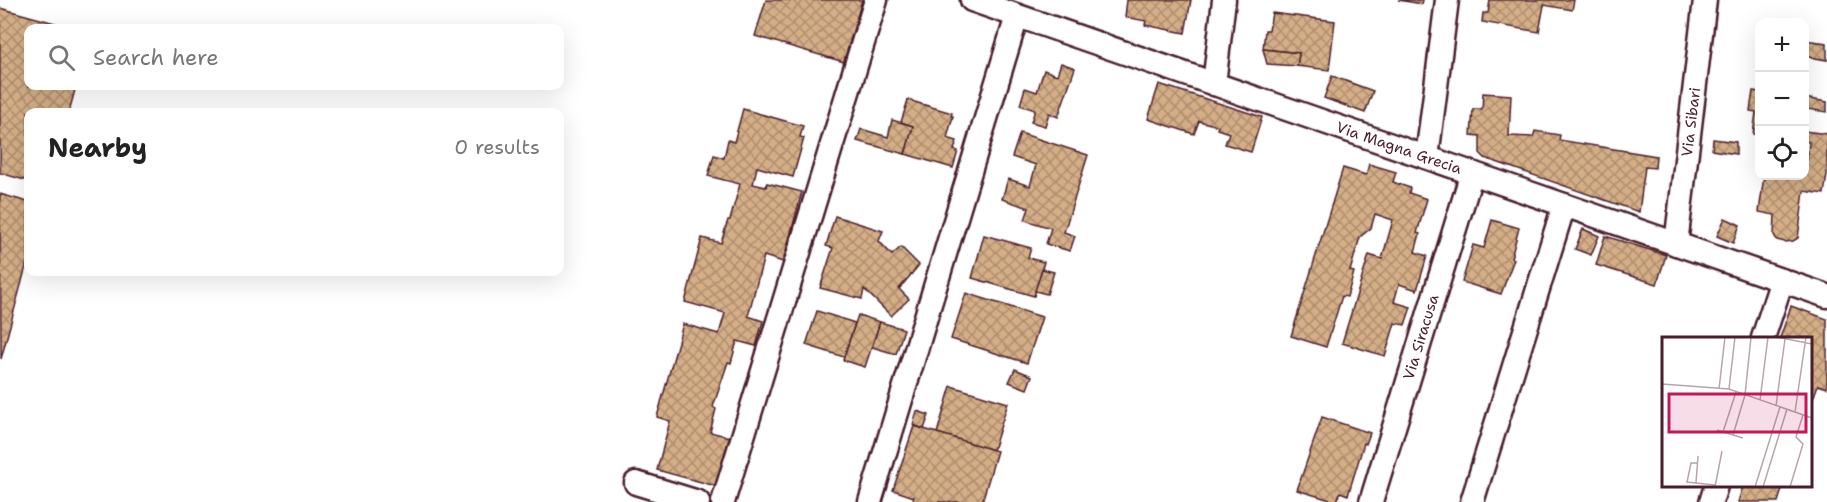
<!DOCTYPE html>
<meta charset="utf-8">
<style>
body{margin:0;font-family:"Shantell Sans",sans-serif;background:#f6f6f6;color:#222}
.controls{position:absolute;right:18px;top:18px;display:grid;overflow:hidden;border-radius:12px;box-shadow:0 6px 24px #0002}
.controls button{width:54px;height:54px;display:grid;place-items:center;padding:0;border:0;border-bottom:2px solid #e0e0e0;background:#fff;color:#222;font:30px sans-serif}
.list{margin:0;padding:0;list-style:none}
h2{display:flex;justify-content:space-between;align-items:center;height:78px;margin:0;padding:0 24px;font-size:26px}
h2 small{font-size:20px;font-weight:400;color:#767676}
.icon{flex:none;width:33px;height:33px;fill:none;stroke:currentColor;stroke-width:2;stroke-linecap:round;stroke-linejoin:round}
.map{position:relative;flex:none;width:1827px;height:502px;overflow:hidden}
.search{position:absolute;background:#fff;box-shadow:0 6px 24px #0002;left:24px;top:24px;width:540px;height:66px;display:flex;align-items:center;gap:15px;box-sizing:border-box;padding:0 21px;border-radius:12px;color:#767676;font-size:22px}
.panel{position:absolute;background:#fff;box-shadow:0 6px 24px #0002;left:24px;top:108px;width:540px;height:168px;border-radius:12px}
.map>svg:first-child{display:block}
.building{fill:url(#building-cross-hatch);stroke:#4a1f2b;stroke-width:1.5}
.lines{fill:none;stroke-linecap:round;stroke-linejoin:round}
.minor-casing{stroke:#4a1f2b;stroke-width:27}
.minor{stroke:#fff;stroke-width:22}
.labels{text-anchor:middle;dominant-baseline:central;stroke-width:5;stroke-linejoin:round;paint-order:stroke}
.street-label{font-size:15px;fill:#4a1f2b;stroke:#fff}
.inset-road{fill:none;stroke:#b7a5aa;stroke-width:1.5}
.view{fill:#c2185b;fill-opacity:0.15;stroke:#c2185b;stroke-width:3}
.inset-edge{fill:none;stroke:#4a1f2b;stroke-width:3}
</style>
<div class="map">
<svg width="1827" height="502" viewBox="0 0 1827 502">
<defs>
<pattern id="building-cross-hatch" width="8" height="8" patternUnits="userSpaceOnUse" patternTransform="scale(1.5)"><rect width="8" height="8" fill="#d4ae86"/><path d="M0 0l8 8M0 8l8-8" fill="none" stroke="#ae8d6e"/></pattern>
</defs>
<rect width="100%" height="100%" fill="#fff"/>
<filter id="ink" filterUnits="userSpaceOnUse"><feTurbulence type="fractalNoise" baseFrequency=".0167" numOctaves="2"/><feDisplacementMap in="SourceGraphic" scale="12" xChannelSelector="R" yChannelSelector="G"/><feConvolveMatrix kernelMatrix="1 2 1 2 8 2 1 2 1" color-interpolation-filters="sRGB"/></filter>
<g filter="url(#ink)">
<g class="building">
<path d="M766,0H862L844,62L755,36Z"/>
<path d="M1127,0H1191L1185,33L1145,25L1146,21L1125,17Z"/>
<path d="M1398,0H1423L1422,4Z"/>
<path d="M1490,0H1574L1572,10L1544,5L1539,32L1482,22L1483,13H1488Z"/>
<path d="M0,8L73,28H28V86H76L69,112H28V181L0,173Z"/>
<path d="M1272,13L1335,21L1329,70L1297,66L1299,53L1263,49L1265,30H1269Z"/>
<path d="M1804,40L1827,43V60L1804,56Z"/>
<path d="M1263,49L1299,53L1297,66L1267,64Z"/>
<path d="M1061,63L1075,68L1058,117L1049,113L1045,126L1031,122L1035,110L1020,105L1025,88L1037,92L1044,70L1057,75Z"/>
<path d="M1332,76L1373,91L1365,113L1324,98Z"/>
<path d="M1159,84L1262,117L1251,152L1225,144L1229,133L1217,129L1218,126L1199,121L1194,134L1148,119Z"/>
<path d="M1753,91L1760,92V135L1753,134L1756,112L1750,111Z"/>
<path d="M1483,93L1511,95L1509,136L1533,137L1535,131L1560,135L1559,140L1656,156L1655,168L1645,167L1639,212L1485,158L1480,153V136L1471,135L1473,109H1482Z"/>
<path d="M1804,98L1827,102V112L1807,109L1804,130Z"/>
<path d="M908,100L952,113L951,116H953L947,138L957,141L954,150L958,151L953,168L905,154L913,126L901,122Z"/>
<path d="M743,109L803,126L800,137L804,138L793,177L757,167L753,184L766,187L767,183L802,192L783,262L764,256L748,316L763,321L756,346L737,341L731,363L728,362L713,407L716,409L710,432L730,437L716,486L657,470L670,421L657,417L683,324L719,334L725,313L685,302L702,238L721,243L728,220H730L740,184L708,176L714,155L724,158L728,140L734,142Z"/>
<path d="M892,120L913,126L905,154L857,141L861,129L888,137Z"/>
<path d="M1804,131L1827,134V175L1824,194L1804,191L1798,238L1793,241L1785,242L1777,240L1774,235L1775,215L1759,212L1764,176H1804V161H1807L1809,142L1804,141Z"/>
<path d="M1020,133L1088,155L1064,232L1075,236L1070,251L1046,244L1051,228L1025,220L1029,208L1002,199L1008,179L1030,186L1036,165L1012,157Z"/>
<path d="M1713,139L1736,142V154L1712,150Z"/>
<path d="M1369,164L1396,172L1393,182L1410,188L1409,193L1427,199L1417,233L1420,234L1415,252L1427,256L1417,290L1399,284L1394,302L1411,307L1405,325L1395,323L1385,356L1342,343L1369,255L1382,259L1393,220L1375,214L1371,228L1360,237L1350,271L1354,272L1347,297L1342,296L1326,347L1291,336L1343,168L1366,175Z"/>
<path d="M0,194L28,202V259L1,359Z"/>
<path d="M835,216L883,231L879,241L892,255L901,247L919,265L899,289L909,299L891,316L864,289L862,299L820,288L833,248L826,246Z"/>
<path d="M1725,218L1740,225L1733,243L1717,236Z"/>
<path d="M1492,220L1519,228L1511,258L1514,259L1501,294L1462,282L1473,245L1484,248Z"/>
<path d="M1583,229L1599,236L1591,255L1575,249Z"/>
<path d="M984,235L1031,248L1028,258L1044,262L1034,296L972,278Z"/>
<path d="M1605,236L1666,255L1657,284L1596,265Z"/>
<path d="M1042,269L1054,272L1047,294L1035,291Z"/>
<path d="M966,293L1042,317L1027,363L951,339Z"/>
<path d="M1791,306L1827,319V388L1818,385L1810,407V338H1780Z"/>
<path d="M817,311L855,323L844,357L806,345Z"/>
<path d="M858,315L880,322L865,367L843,360Z"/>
<path d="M880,322L904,329L896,354L872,347Z"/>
<path d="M1015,369L1032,376L1027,389L1009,382Z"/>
<path d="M951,386L1008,403L993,450L937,433Z"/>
<path d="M917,411L929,415L924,429L913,425Z"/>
<path d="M1322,417L1370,433L1366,444L1364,443L1348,495L1340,492L1337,502L1297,490Z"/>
<path d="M914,426L997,451L982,502H912L914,497L893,490Z"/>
<path d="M1743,486H1783L1778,502H1738Z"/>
</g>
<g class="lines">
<g class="minor-casing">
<g id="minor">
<path d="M972,0L1827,296"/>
<path d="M1214,84L1224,0"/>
<path d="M1427,157L1447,0"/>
<path d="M1676,244L1705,0"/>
<path d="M1763,338L1782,280"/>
<path d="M636,483L698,502"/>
<path d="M723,502L876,0"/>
<path d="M870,502L1017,16"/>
<path d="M1371,502L1472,173"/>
<path d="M1472,502L1564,205"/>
<path d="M1711,502L1716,486"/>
</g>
</g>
<use href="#minor" class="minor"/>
</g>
</g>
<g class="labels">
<g class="street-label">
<text transform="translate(1691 122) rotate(-83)">Via Sibari</text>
<text transform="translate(1399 148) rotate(19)">Via Magna Grecia</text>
<text transform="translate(1421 337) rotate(-73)">Via Siracusa</text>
</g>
</g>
<g transform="translate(1662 337)">
<rect width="150" height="150" fill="#fff"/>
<path class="inset-road" d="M115,0L150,7M0,47L67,52L150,81M57,52L63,0M67,52L73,0M83,58L89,0M98,63L106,0M114,69L123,2M133,75L144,0M55,93L81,101M61,95L74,55M71,98L83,58M36,119L34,146L53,148M34,146L25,145L29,126H36M53,150L60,114M93,150L118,70M101,150L125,72M128,150L141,107L134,100L141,78"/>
<path class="view" d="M7,57H144V95H7Z"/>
<rect width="150" height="150" class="inset-edge"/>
</g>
</svg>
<div class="controls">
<button>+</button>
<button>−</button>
<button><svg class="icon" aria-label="locate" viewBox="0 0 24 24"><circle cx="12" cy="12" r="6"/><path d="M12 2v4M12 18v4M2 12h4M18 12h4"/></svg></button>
</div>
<div class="search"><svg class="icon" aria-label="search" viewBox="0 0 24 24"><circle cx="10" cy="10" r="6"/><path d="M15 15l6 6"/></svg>Search here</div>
<section class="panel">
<h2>Nearby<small>0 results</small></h2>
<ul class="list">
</ul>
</section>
</div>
